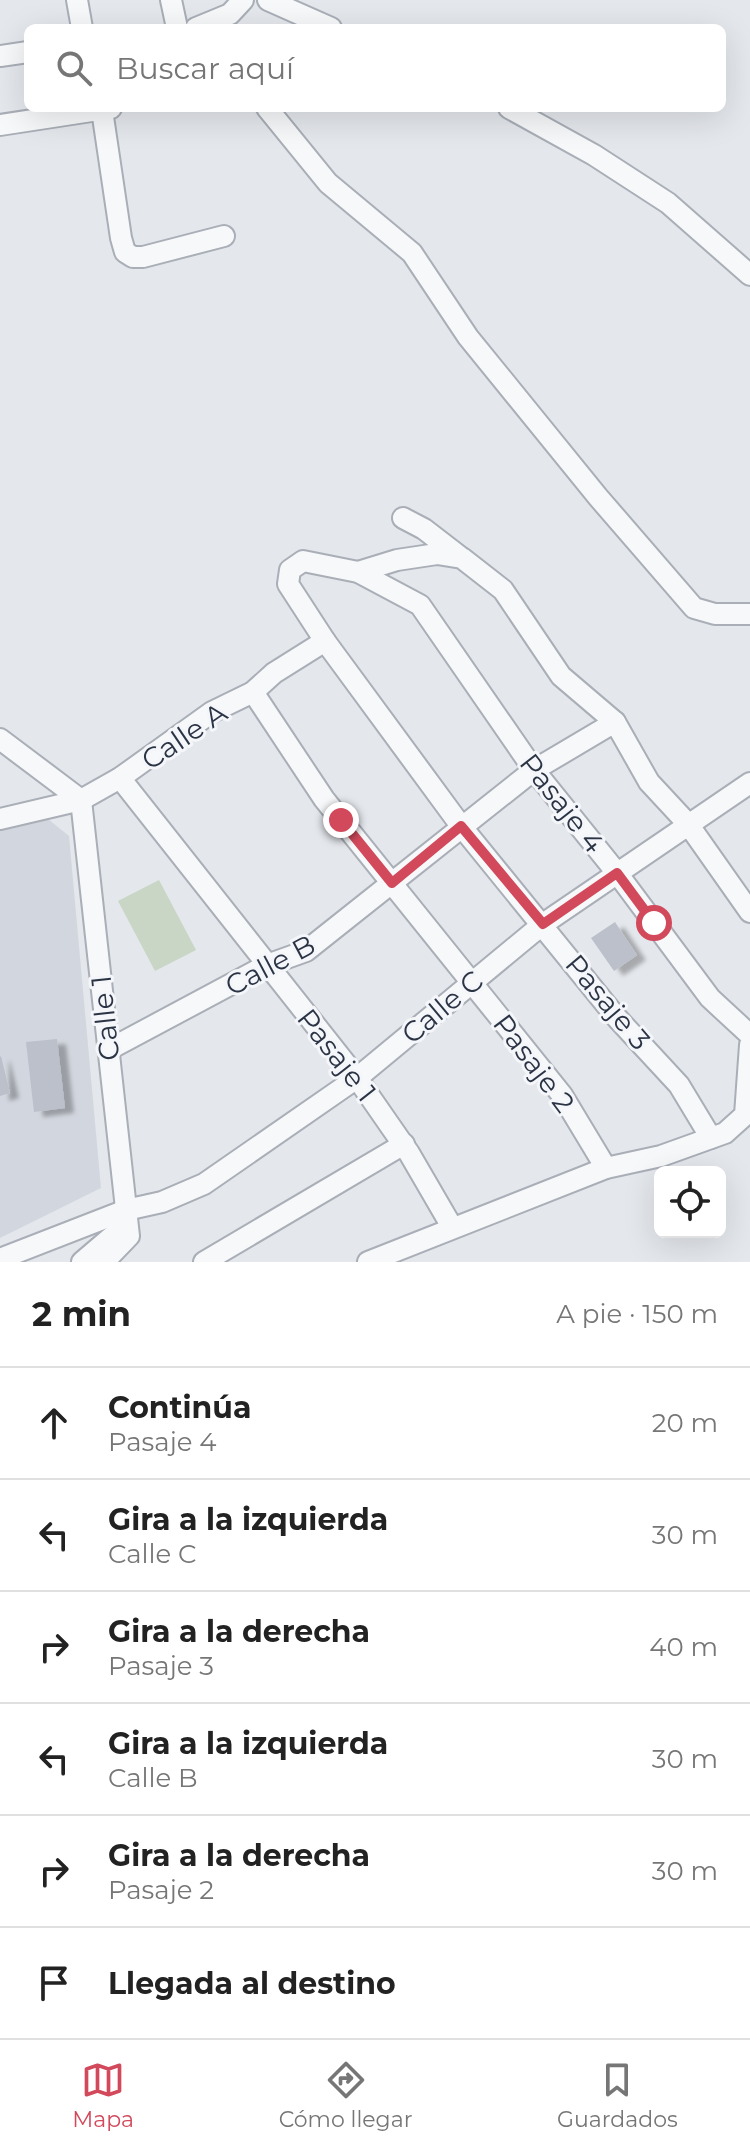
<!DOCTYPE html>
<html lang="es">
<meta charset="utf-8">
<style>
body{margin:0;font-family:Montserrat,sans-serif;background:#f2f2f2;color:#222}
.controls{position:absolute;right:24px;bottom:24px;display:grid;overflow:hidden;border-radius:12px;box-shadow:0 8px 32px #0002}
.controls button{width:72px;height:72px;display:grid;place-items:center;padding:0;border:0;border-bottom:2px solid #e0e0e0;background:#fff;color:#222;font:40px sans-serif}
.stop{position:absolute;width:24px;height:24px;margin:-18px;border:6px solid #d1495b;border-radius:50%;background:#fff}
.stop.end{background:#d1495b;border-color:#fff;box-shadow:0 2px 8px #0008}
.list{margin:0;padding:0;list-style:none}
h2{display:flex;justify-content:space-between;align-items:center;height:104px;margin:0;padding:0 32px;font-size:34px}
h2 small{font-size:26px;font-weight:400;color:#767676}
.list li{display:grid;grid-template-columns:52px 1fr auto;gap:24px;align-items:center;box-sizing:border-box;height:112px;padding:0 32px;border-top:2px solid #e0e0e0}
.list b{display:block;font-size:30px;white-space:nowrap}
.list p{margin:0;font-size:26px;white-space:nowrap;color:#767676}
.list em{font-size:26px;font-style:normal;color:#767676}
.icon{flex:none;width:44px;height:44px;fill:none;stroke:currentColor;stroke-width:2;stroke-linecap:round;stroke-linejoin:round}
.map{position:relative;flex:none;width:750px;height:1262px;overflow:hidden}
.search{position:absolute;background:#fff;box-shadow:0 8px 32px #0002;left:24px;right:24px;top:24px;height:88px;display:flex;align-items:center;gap:20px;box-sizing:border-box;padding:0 28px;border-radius:12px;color:#767676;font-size:30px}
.sheet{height:776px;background:#fff}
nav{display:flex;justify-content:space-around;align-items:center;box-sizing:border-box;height:112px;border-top:2px solid #e0e0e0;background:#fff;font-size:22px;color:#767676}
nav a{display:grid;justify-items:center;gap:4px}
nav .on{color:#d1495b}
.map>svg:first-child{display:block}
.built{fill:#d2d6de}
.green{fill:#c9d6c5}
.building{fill:#bbc0ca;filter:url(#shadow)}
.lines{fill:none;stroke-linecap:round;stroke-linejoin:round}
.street-casing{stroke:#a9aeb7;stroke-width:24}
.street{stroke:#f7f8fa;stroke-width:20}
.route{stroke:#d1495b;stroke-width:10}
.labels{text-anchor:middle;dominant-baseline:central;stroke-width:6;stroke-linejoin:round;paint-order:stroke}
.street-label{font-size:28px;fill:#2b3445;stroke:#f4f6f9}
</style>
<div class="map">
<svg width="750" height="1262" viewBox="0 0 750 1262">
<defs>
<filter id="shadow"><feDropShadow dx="9" dy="5" stdDeviation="2" flood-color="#0004"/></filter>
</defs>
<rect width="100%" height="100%" fill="#e4e7ec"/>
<path class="built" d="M48,819L69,836L101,1188L0,1238V830Z"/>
<path class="green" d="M159,880L196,950L155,971L118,901Z"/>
<g class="building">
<path d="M615,922L637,955L614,971L591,938Z"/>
<path d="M57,1039L65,1108L34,1112L26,1042Z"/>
<path d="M1,1056L10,1093L0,1096V1057Z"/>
</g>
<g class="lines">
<g class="street-casing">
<g id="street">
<path d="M77,0L82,28"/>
<path d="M171,0L177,28"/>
<path d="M268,0L331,28"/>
<path d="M196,28L230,14L243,0"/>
<path d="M0,56L28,52"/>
<path d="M267,108L328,183L412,253L468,337L598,497L694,608L715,614H750"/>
<path d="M509,108L594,155L668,203L750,275"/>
<path d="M102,110L121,238L125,252L133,257H143L224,236"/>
<path d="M0,125L111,108"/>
<path d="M403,518L424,529L459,556"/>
<path d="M358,572L397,560L437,554L462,558L503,590L561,676L615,722L649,782L688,824L750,912"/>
<path d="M325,641L461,826L617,1018L679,1085L711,1138"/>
<path d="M253,692L324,799L562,1095L606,1168"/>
<path d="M0,739L81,800L129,1236L104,1262"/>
<path d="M120,778L357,1078L409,1153L452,1227"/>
<path d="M0,819L81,800L120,778L212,712L253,692L274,673L325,641L288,584L290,570L303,561L358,572L420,605L534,770L617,873L710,998L750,1035"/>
<path d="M108,1050L267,965L306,951L534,770L615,722"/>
<path d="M0,1259L126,1210L162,1202L204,1184L357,1078L543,924L750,783"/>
<path d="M82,1262L116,1233"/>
<path d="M204,1262L404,1144"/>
<path d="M368,1262L606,1168L661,1156L725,1133L745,1115L750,1045"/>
</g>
</g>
<use href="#street" class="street"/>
</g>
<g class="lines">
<path class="route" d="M341,820L392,883L461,826L543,924L617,873L654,923"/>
</g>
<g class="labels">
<g class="street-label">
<text transform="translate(184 736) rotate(-34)">Calle A</text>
<text transform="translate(562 803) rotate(52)">Pasaje 4</text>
<text transform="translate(270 965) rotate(-28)">Calle B</text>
<text transform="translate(608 1002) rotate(50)">Pasaje 3</text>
<text transform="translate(442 1007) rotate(-40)">Calle C</text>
<text transform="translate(105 1018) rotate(-96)">Calle 1</text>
<text transform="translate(337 1055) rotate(52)">Pasaje 1</text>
<text transform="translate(534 1063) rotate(53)">Pasaje 2</text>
</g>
</g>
</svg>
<div class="controls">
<button><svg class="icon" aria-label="locate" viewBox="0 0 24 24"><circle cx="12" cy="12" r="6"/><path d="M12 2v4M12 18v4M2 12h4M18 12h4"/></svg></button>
</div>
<div class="stop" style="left:654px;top:923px"></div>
<div class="stop end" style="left:341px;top:820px"></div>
<div class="search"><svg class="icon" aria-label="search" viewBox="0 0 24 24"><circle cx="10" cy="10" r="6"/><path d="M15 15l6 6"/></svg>Buscar aquí</div>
</div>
<section class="sheet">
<h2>2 min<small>A pie · 150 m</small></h2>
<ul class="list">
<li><svg class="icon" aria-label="ahead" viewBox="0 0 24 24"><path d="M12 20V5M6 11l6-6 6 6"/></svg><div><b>Continúa</b><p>Pasaje 4</p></div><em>20 m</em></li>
<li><svg class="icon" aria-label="left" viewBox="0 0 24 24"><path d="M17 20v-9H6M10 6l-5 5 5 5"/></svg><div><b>Gira a la izquierda</b><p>Calle C</p></div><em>30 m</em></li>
<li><svg class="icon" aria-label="right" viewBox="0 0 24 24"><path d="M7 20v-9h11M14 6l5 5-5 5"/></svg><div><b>Gira a la derecha</b><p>Pasaje 3</p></div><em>40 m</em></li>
<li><svg class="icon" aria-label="left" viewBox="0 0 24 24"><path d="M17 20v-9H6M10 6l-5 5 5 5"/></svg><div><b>Gira a la izquierda</b><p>Calle B</p></div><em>30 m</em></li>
<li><svg class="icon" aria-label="right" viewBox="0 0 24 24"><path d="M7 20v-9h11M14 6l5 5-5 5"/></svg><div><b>Gira a la derecha</b><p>Pasaje 2</p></div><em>30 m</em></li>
<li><svg class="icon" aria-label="arrive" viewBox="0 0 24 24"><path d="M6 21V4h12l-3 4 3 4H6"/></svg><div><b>Llegada al destino</b></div></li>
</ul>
</section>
<nav>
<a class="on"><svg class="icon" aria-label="map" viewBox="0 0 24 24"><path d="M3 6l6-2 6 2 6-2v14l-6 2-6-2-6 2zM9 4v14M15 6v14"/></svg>Mapa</a>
<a><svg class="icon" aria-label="directions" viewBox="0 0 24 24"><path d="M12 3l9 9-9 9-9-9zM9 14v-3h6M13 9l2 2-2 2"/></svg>Cómo llegar</a>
<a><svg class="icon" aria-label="saved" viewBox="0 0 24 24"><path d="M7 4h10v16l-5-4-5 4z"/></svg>Guardados</a>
</nav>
